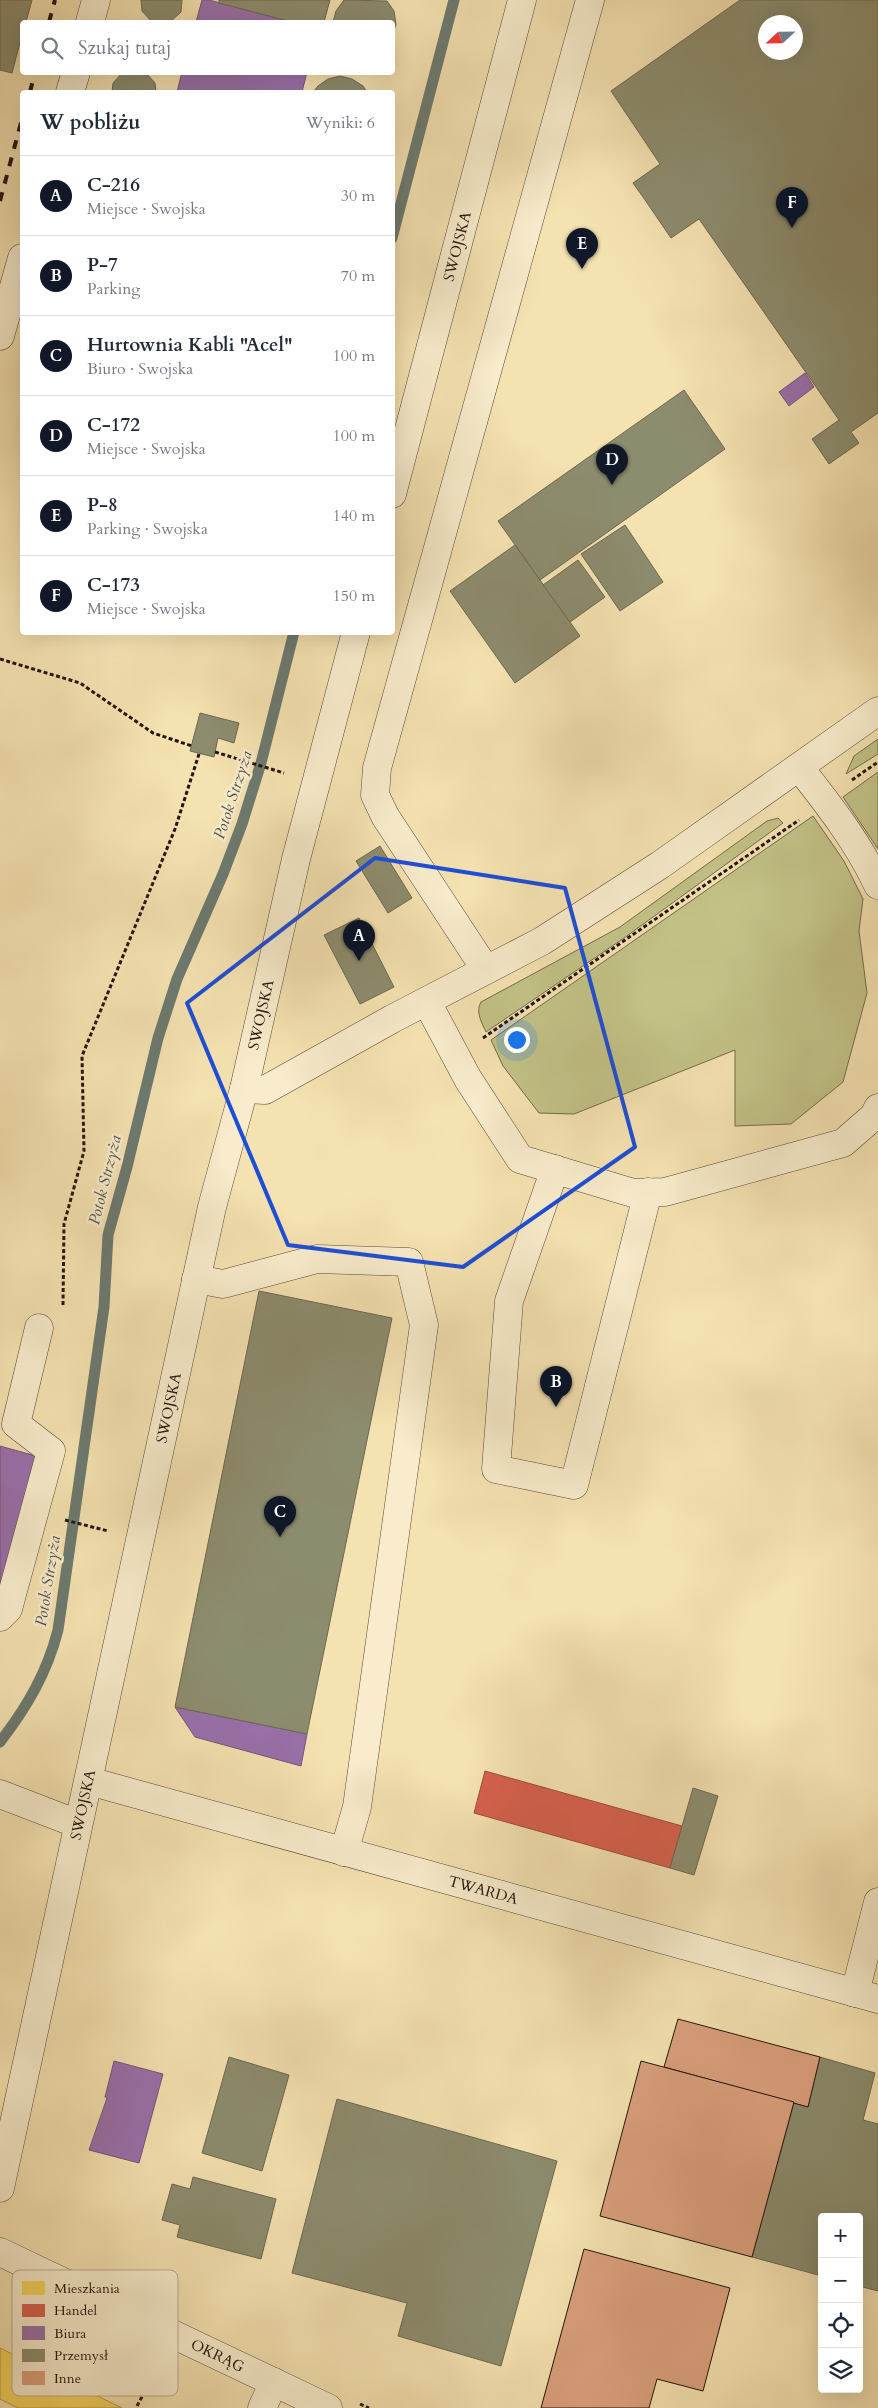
<!DOCTYPE html>
<html lang="pl">
<meta charset="utf-8">
<style>
body{margin:0;font-family:Cardo,serif;background:#f2f2f3;color:#1f2937}
.controls{position:absolute;right:15px;bottom:15px;display:grid;overflow:hidden;border-radius:5px;box-shadow:0 5px 20px #0002}
.controls button{width:45px;height:45px;display:grid;place-items:center;padding:0;border:0;border-bottom:1px solid #e0e1e3;background:#fff;color:#1f2937;font:25px sans-serif}
.compass{position:absolute;left:758px;top:15px;width:45px;height:45px;border-radius:50%;background:#fff;box-shadow:0 5px 20px #0002;rotate:248deg}
.you{position:absolute;left:516px;top:1039px;width:18px;height:18px;margin:-12px;border:4px solid #fff;border-radius:50%;background:#1a73e8;box-shadow:0 0 0 8px #1a73e833}
.badge{display:grid;place-items:center;width:32px;height:32px;border-radius:50%;background:#111827;color:#fff;font-size:16px;font-weight:700}
.pin{position:absolute;translate:-50% -41px;filter:drop-shadow(0 1px 2px #0008)}
.pin::after{content:'';position:absolute;top:26px;width:18px;height:15px;background:inherit;clip-path:polygon(0 0,100% 0,50% 100%)}
.list{margin:0;padding:0;list-style:none}
h2{display:flex;justify-content:space-between;align-items:center;height:65px;margin:0;padding:0 20px;font-size:21px}
h2 small{font-size:16px;font-weight:400;color:#747a83}
.list li{display:grid;grid-template-columns:32px 1fr auto;gap:15px;align-items:center;box-sizing:border-box;height:80px;padding:0 20px;border-top:1px solid #e0e1e3}
.list b{display:block;font-size:19px;white-space:nowrap}
.list p{margin:0;font-size:16px;white-space:nowrap;color:#747a83}
.list em{font-size:16px;font-style:normal;color:#747a83}
.icon{flex:none;width:28px;height:28px;fill:none;stroke:currentColor;stroke-width:2;stroke-linecap:round;stroke-linejoin:round}
.map{position:relative;flex:none;width:878px;height:2408px;overflow:hidden}
.search{position:absolute;background:#fff;box-shadow:0 5px 20px #0002;left:20px;top:20px;width:375px;height:55px;display:flex;align-items:center;gap:12px;box-sizing:border-box;padding:0 18px;border-radius:5px;color:#747a83;font-size:19px}
.panel{position:absolute;background:#fff;box-shadow:0 5px 20px #0002;left:20px;top:90px;width:375px;height:545px;border-radius:5px}
.map>svg:first-child{display:block}
.green{fill:#c2c287;stroke:#726c4b}
.homes{fill:#f6d55c;stroke:#b69b45}
.shops{fill:#d6604d;stroke:#a04a3a}
.offices{fill:#9970ab;stroke:#75557c}
.industry{fill:#8c8c6e;stroke:#6c6852;fill-rule:evenodd}
.lines{fill:none;stroke-linecap:round;stroke-linejoin:round}
.stream{stroke:#6c7a70;stroke-width:11}
.building{fill:#daa07d;stroke:#22150f}
.minor-casing{stroke:#574838;stroke-width:29}
.path{stroke:#22150f;stroke-width:3;stroke-dasharray:4 2.5;stroke-linecap:butt}
.minor{stroke:#f8eccc;stroke-width:28}
.rail{stroke:#22150f;stroke-width:4;stroke-dasharray:9 9;stroke-linecap:butt}
.marked{fill:none;stroke:#1d4ed8;stroke-width:4;stroke-linejoin:round}
.labels{text-anchor:middle;dominant-baseline:central;stroke-width:5;stroke-linejoin:round;paint-order:stroke}
.street-label{font-size:15px;fill:#22150f;stroke:#f8eccc}
.water-label{font-size:16px;font-style:italic;fill:#4d5048;stroke:#f8eccc}
.key{fill:#f8eccc;stroke:#b8ac93;stroke-width:1}
.key-label{font-size:14px;fill:#22150f}
</style>
<div class="map">
<svg width="878" height="2408" viewBox="0 0 878 2408">
<rect width="100%" height="100%" fill="#f5e2b1"/>
<filter id="stains"><feTurbulence type="fractalNoise" baseFrequency=".004" numOctaves="4"/><feColorMatrix values="0 0 0 0 .2 0 0 0 0 .09 0 0 0 0 .02 0 0 0 .5 -.17"/></filter>
<radialGradient id="worn" r=".72"><stop offset=".6" stop-color="#630" stop-opacity="0"/><stop offset="1" stop-color="#630" stop-opacity=".3"/></radialGradient>
<g class="green">
<path d="M878,739V754L846,774L854,756Z"/>
<path d="M878,772V849L843,797Z"/>
<path d="M813,816L844,861L863,899L859,931L867,993L843,1082L791,1124L735,1126V1050L574,1114L539,1113L503,1066L491,1040Z"/>
<path d="M778,818L783,823L624,938L486,1032C482,1023 475,1012 481,1002L620,927L767,821Z"/>
</g>
<path class="homes" d="M0,2348L122,2408H18L0,2399Z"/>
<path class="shops" d="M485,1771L682,1826L670,1868L474,1813Z"/>
<g class="offices">
<path d="M202,0H209L292,22H196Z"/>
<path d="M182,72H307L302,92H177Z"/>
<path d="M805,373L814,387L789,406L779,392Z"/>
<path d="M0,1446L36,1456L0,1589Z"/>
<path d="M175,1707L307,1734L301,1766L195,1737Z"/>
<path d="M114,2061L163,2074L139,2163L89,2150L107,2098L105,2097Z"/>
</g>
<g class="industry">
<path d="M0,0H32L26,22H22V35L12,73L0,70Z"/>
<path d="M141,0H182L181,12L170,22H152L142,11Z"/>
<path d="M219,0H330L324,22H292L219,3Z"/>
<path d="M344,0L387,1L394,11L396,24L392,37V22H333L336,11Z"/>
<path d="M740,0H878V413L851,432L859,443L829,464L812,439L839,420L699,219L671,238L643,197L633,183L660,164L611,91ZM766,22H796V52H766Z"/>
<path d="M123,72H145L155,83L156,92H112L113,83Z"/>
<path d="M340,76L352,79L363,86L367,92H313L318,86L328,79Z"/>
<path d="M684,390L725,449L540,580L498,521Z"/>
<path d="M625,525L663,582L620,611L581,554Z"/>
<path d="M515,545L580,636L515,683L450,591Z"/>
<path d="M578,560L605,597L570,622L543,585Z"/>
<path d="M200,713L239,723L234,743L218,738L214,757L190,751Z"/>
<path d="M380,846L412,898L388,913L356,861Z"/>
<path d="M359,918L394,987L360,1004L324,935Z"/>
<path d="M259,1291L392,1318L307,1734L175,1707Z"/>
<path d="M693,1788L718,1796L694,1875L670,1868Z"/>
<path d="M229,2057L289,2075L262,2171L202,2153Z"/>
<path d="M820,2057L875,2073L863,2120L878,2124V2291L859,2286V2217H822V2276L752,2257L794,2103L808,2107Z"/>
<path d="M337,2099L557,2161L501,2366L398,2336L407,2303L292,2273Z"/>
<path d="M193,2177L276,2199L261,2259L177,2237L180,2225L162,2220L172,2184L190,2189Z"/>
</g>
<g class="lines">
<g class="stream">
<path d="M392,238L454,0"/>
<path d="M0,1742C27,1707 47,1673 58,1630L104,1307L108,1235L127,1167L158,1038L177,979L223,874L242,824L261,763L294,632"/>
</g>
</g>
<g class="building">
<path d="M678,2019L820,2057L808,2107L664,2067Z"/>
<path d="M641,2061L794,2102L752,2257L600,2216Z"/>
<path d="M584,2249L730,2288L703,2391L657,2379L649,2408H541Z"/>
</g>
<g class="lines">
<g class="minor-casing">
<g id="minor">
<path d="M90,22L96,0"/>
<path d="M70,92L76,72"/>
<path d="M0,336L22,258"/>
<path id="s1" d="M392,494L522,0"/>
<path d="M799,767C828,804 858,842 878,885"/>
<path d="M486,970L385,816L375,795L377,768L590,0"/>
<path d="M427,1002L468,1079L520,1159L633,1193L665,1192L843,1143L874,1116L878,1108"/>
<path d="M244,1089L265,1090L392,1019L542,941L660,865L878,711"/>
<path d="M555,1169L509,1301L496,1469L574,1485L648,1192"/>
<path d="M196,1279L223,1284L317,1259L409,1262L424,1325L357,1807L344,1852"/>
<path d="M0,1617L8,1609L51,1451L16,1424L39,1328"/>
<path id="s2" d="M89,1781L878,1999"/>
<path d="M0,1794L78,1824"/>
<path d="M855,1993L878,1902"/>
<path id="s3" d="M0,2188L212,1207L244,1089L296,859L356,632"/>
<path id="s4" d="M0,2252L328,2408"/>
<path d="M262,2408L274,2382"/>
</g>
</g>
<g class="path">
<path d="M0,659L80,683L153,733L192,746"/>
<path d="M215,752L284,773"/>
<path d="M852,780L878,762"/>
<path d="M483,1038L799,820"/>
<path d="M63,1305L64,1224L84,1151L82,1056L175,829L199,754"/>
<path d="M65,1520L108,1531"/>
<path d="M360,2404L369,2408"/>
<path d="M137,2406L159,2365"/>
</g>
<use href="#minor" class="minor"/>
<g class="rail">
<path d="M49,22L55,0"/>
<path d="M30,92L35,72"/>
<path d="M0,201L22,119"/>
</g>
</g>
<path class="marked" d="M375,858L565,888L635,1147L463,1267L288,1245L187,1003Z"/>
<g class="labels">
<g class="street-label">
<text stroke="none"><textPath href="#s1" startOffset="256">SWOJSKA</textPath></text>
<text stroke="none"><textPath href="#s3" startOffset="1202">SWOJSKA</textPath></text>
<text stroke="none"><textPath href="#s3" startOffset="798">SWOJSKA</textPath></text>
<text stroke="none"><textPath href="#s3" startOffset="392">SWOJSKA</textPath></text>
<text stroke="none"><textPath href="#s2" startOffset="409">TWARDA</textPath></text>
<text stroke="none"><textPath href="#s4" startOffset="241">OKRĄG</textPath></text>
</g>
<g class="water-label">
<text transform="translate(233 795) rotate(-72)">Potok Strzyża</text>
<text transform="translate(105 1180) rotate(-76)">Potok Strzyża</text>
<text transform="translate(48 1581) rotate(-81)">Potok Strzyża</text>
</g>
</g>
<rect x="12" y="2270" width="166" height="126" rx="8" class="key"/>
<rect x="22" y="2281" width="23" height="14" fill="#f6d55c"/>
<rect x="22" y="2304" width="23" height="13" fill="#d6604d"/>
<rect x="22" y="2326" width="23" height="14" fill="#9970ab"/>
<rect x="22" y="2349" width="23" height="13" fill="#8c8c6e"/>
<rect x="22" y="2371" width="23" height="14" fill="#daa07d"/>
<g class="key-label">
<text x="54" y="2293">Mieszkania</text>
<text x="54" y="2315">Handel</text>
<text x="54" y="2338">Biura</text>
<text x="54" y="2360">Przemysł</text>
<text x="54" y="2383">Inne</text>
</g>
<rect width="100%" height="100%" filter="url(#stains)"/>
<rect width="100%" height="100%" fill="url(#worn)"/>
</svg>
<div class="controls">
<button>+</button>
<button>−</button>
<button><svg class="icon" aria-label="locate" viewBox="0 0 24 24"><circle cx="12" cy="12" r="6"/><path d="M12 2v4M12 18v4M2 12h4M18 12h4"/></svg></button>
<button><svg class="icon" aria-label="layers" viewBox="0 0 24 24"><path d="M12 4l9 5-9 5-9-5zM3 14l9 5 9-5"/></svg></button>
</div>
<svg class="compass" viewBox="-18 -18 36 36"><path d="M0-13l5 13h-10z" fill="#e53935"/><path d="M0 13l5-13h-10z" fill="#747a83"/></svg>
<div class="you"></div>
<div class="pin badge" style="left:359px;top:961px">A</div>
<div class="pin badge" style="left:556px;top:1407px">B</div>
<div class="pin badge" style="left:280px;top:1537px">C</div>
<div class="pin badge" style="left:612px;top:485px">D</div>
<div class="pin badge" style="left:582px;top:269px">E</div>
<div class="pin badge" style="left:792px;top:228px">F</div>
<div class="search"><svg class="icon" aria-label="search" viewBox="0 0 24 24"><circle cx="10" cy="10" r="6"/><path d="M15 15l6 6"/></svg>Szukaj tutaj</div>
<section class="panel">
<h2>W pobliżu<small>Wyniki: 6</small></h2>
<ul class="list">
<li><span class="badge">A</span><div><b>C-216</b><p>Miejsce · Swojska</p></div><em>30 m</em></li>
<li><span class="badge">B</span><div><b>P-7</b><p>Parking</p></div><em>70 m</em></li>
<li><span class="badge">C</span><div><b>Hurtownia Kabli &quot;Acel&quot;</b><p>Biuro · Swojska</p></div><em>100 m</em></li>
<li><span class="badge">D</span><div><b>C-172</b><p>Miejsce · Swojska</p></div><em>100 m</em></li>
<li><span class="badge">E</span><div><b>P-8</b><p>Parking · Swojska</p></div><em>140 m</em></li>
<li><span class="badge">F</span><div><b>C-173</b><p>Miejsce · Swojska</p></div><em>150 m</em></li>
</ul>
</section>
</div>
